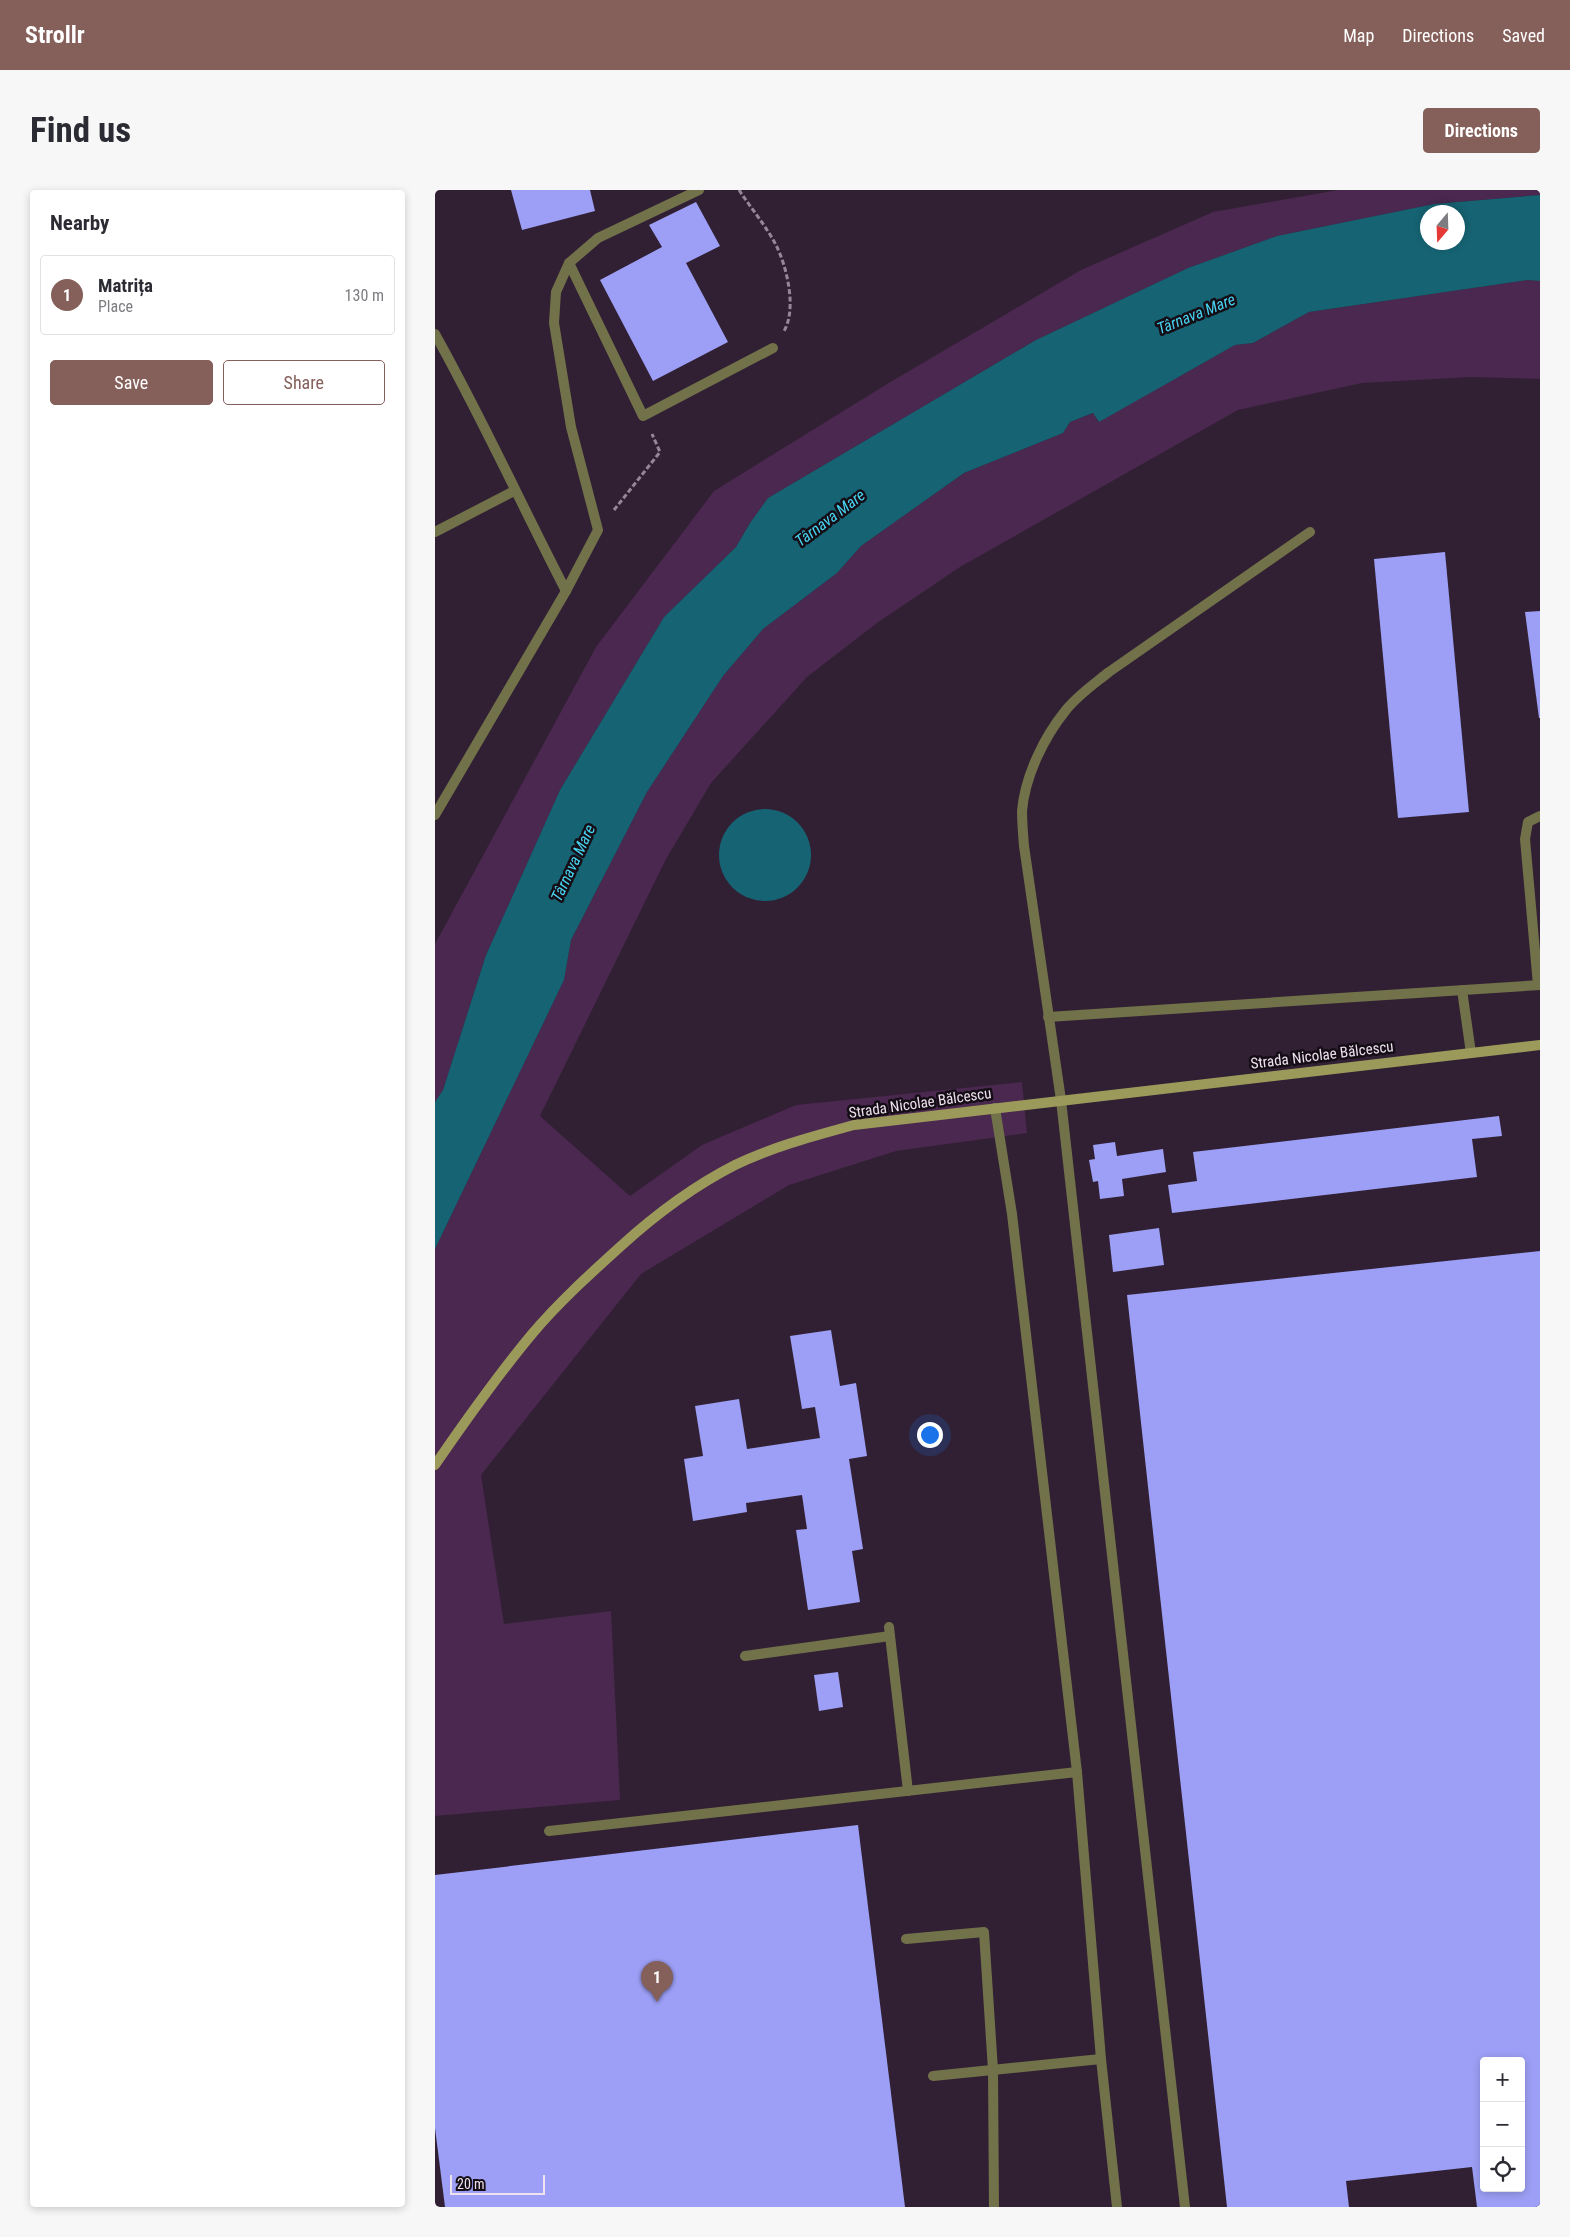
<!DOCTYPE html>
<meta charset="utf-8">
<style>
body{margin:0;font-family:"Roboto Condensed",sans-serif;background:#f7f7f7;color:#2b2b33}
.controls{position:absolute;right:15px;bottom:15px;display:grid;overflow:hidden;border-radius:5px;box-shadow:0 2px 8px #0003}
.controls button{width:45px;height:45px;display:grid;place-items:center;padding:0;border:0;border-bottom:1px solid #e1e1e2;background:#fff;color:#2b2b33;font:25px sans-serif}
.compass{position:absolute;left:985px;top:15px;width:45px;height:45px;border-radius:50%;background:#fff;box-shadow:0 2px 8px #0003;rotate:199deg}
.scale{position:absolute;left:15px;bottom:12px;width:95px;box-sizing:border-box;padding-left:5px;border:2px solid #eee2ef;border-top:0;font-size:14px;line-height:18px;white-space:nowrap;color:#eee2ef;-webkit-text-stroke:4px #140d15;paint-order:stroke}
.you{position:absolute;left:494px;top:1244px;width:18px;height:18px;margin:-12px;border:4px solid #fff;border-radius:50%;background:#1a73e8;box-shadow:0 0 0 8px #1a73e833}
.badge{display:grid;place-items:center;width:32px;height:32px;border-radius:50%;background:#855f59;color:#fff;font-size:16px;font-weight:700}
.pin{position:absolute;translate:-50% -41px;filter:drop-shadow(0 1px 2px #0008)}
.pin::after{content:'';position:absolute;top:26px;width:18px;height:15px;background:inherit;clip-path:polygon(0 0,100% 0,50% 100%)}
.list{margin:0;padding:0;list-style:none}
h2{display:flex;justify-content:space-between;align-items:center;height:65px;margin:0;padding:0 20px;font-size:21px}
h2 small{font-size:16px;font-weight:400;color:#7c7c81}
.list li{display:grid;grid-template-columns:32px 1fr auto;gap:15px;align-items:center;box-sizing:border-box;height:80px;margin:0 10px 10px;padding:0 10px;border:1px solid #e1e1e2;border-radius:5px}
.list b{display:block;font-size:19px;white-space:nowrap}
.list p{margin:0;font-size:16px;white-space:nowrap;color:#7c7c81}
.list em{font-size:16px;font-style:normal;color:#7c7c81}
.actions{display:flex;gap:10px;padding:15px 20px}
.actions a{flex:1;padding:11px 0;border:1px solid #855f59;border-radius:5px;text-align:center;font-size:18px;color:#855f59}
.actions .main{background:#855f59;color:#fff}
.icon{flex:none;width:28px;height:28px;fill:none;stroke:currentColor;stroke-width:2;stroke-linecap:round;stroke-linejoin:round}
.map{position:relative;flex:none;width:1105px;height:2017px;overflow:hidden;border-radius:5px}
header{display:flex;align-items:center;gap:30px;box-sizing:border-box;height:70px;padding:0 25px;background:#855f59;color:#fff}
header strong{font-size:24px}
nav{display:flex;gap:28px;margin-inline-start:auto;font-size:18px}
.intro{display:flex;align-items:center;justify-content:space-between;box-sizing:border-box;height:120px;padding:0 30px}
h1{margin:0;font-size:35px}
.button{padding:12px 22px;border-radius:5px;background:#855f59;color:#fff;font-size:18px;font-weight:700}
main{display:flex;gap:30px;padding:0 30px}
aside{flex:1;background:#fff;border-radius:5px;box-shadow:0 2px 8px #0003}
.map>svg:first-child{display:block}
.green{fill:#4a284f}
.water{fill:#166373;fill-rule:evenodd}
.building{fill:#9c9ff5;fill-rule:evenodd}
.lines{fill:none;stroke-linecap:round;stroke-linejoin:round}
.path{stroke:#958797;stroke-width:3;stroke-dasharray:5 2.5;stroke-linecap:butt}
.service{stroke:#71714a;stroke-width:10}
.secondary{stroke:#9c9a5b;stroke-width:10}
.labels{text-anchor:middle;dominant-baseline:central;stroke-width:5;stroke-linejoin:round;paint-order:stroke}
.street-label{font-size:15px;fill:#eee2ef;stroke:#140d15}
.water-label{font-size:16px;font-style:italic;fill:#48d4f1;stroke:#140d15}
</style>
<header>
<strong>Strollr</strong>
<nav><a>Map</a><a>Directions</a><a>Saved</a></nav>
</header>
<div class="intro"><h1>Find us</h1><a class="button">Directions</a></div>
<main>
<aside>
<h2>Nearby<small></small></h2>
<ul class="list">
<li><span class="badge">1</span><div><b>Matrița</b><p>Place</p></div><em>130 m</em></li>
</ul>
<div class="actions"><a class="main">Save</a><a>Share</a></div>
</aside>
<div class="map">
<svg width="1105" height="2017" viewBox="0 0 1105 2017">
<rect width="100%" height="100%" fill="#312033"/>
<g class="green">
<path d="M903,0H1105V5L999,14L842,46L753,78L601,150L333,308L315,333L301,357L229,427L125,600L51,765L8,900L0,912V754L161,457L279,301L452,194L646,80L778,22Z"/>
<path d="M1092,90L1105,91V189L1036,187L927,193L803,220L525,377L442,433L372,487L276,593L230,671L105,926L195,1006L267,955L361,915L587,892L592,943L461,961L354,995L206,1084L46,1285L69,1434L176,1421L185,1610L0,1626V1059L129,790L136,750L212,602L288,486L328,439L402,383L426,356L529,283L628,243L635,232L659,223L663,232L800,155L818,153L874,122Z"/>
</g>
<g class="water">
<path d="M1105,5V91L1092,90L874,122L818,153L800,155L664,232L658,223L635,232L628,243L529,283L426,356L402,383L328,439L288,486L212,602L136,750L129,790L0,1059V912L8,900L51,765L125,600L229,427L301,357L315,333L333,308L601,150L753,78L842,46L999,14ZM992,22H1022V52H992Z"/>
<circle cx="330" cy="665" r="46"/>
</g>
<g class="building">
<path d="M76,0H155L160,21L87,40Z"/>
<path d="M261,12L285,56L251,73L293,152L218,191L165,90L227,57L214,35Z"/>
<path d="M1010,362L1034,622L963,628L939,369Z"/>
<path d="M1105,421V528H1104L1090,422Z"/>
<path d="M1064,926L1067,946L1037,949L1042,987L737,1023L733,995L762,991L758,962Z"/>
<path d="M680,952L682,966L728,959L731,982L687,989L689,1006L665,1009L663,991L658,992L654,970L660,969L658,955Z"/>
<path d="M724,1038L729,1075L678,1082L674,1045Z"/>
<path d="M1105,1061V2017H1042L1037,1977L911,1991L914,2017H792L692,1105ZM1049,1871H1086V1998H1049Z"/>
<path d="M396,1140L405,1196L421,1193L432,1266L414,1269L428,1359L417,1361L425,1412L373,1420L361,1340L372,1339L367,1305L311,1313L312,1322L258,1331L249,1269L268,1266L260,1216L304,1209L312,1259L385,1248L380,1217L367,1219L355,1146Z"/>
<path d="M403,1482L408,1517L384,1521L379,1485Z"/>
<path d="M423,1635L470,2017H10L0,1938V1685Z"/>
</g>
<g class="lines">
<g class="path">
<path d="M304,0C316,18 331,36 341,55C352,77 362,119 349,141"/>
<path d="M179,320L225,262L217,244"/>
</g>
<g class="service">
<path d="M134,73L208,226L338,158"/>
<path d="M0,144C47,228 87,316 131,401"/>
<path d="M0,342L79,301"/>
<path d="M0,625L131,401L163,340L136,237L119,133L121,102L134,73L163,48L264,0"/>
<path d="M1103,795L1090,649L1093,632L1105,626"/>
<path d="M1027,800L1036,863"/>
<path d="M613,827L1105,795"/>
<path d="M560,918L577,1024L642,1582L666,1869L682,2017"/>
<path d="M454,1437L473,1601"/>
<path d="M310,1466L455,1446"/>
<path d="M114,1641L642,1582"/>
<path d="M471,1749L549,1742L558,1880L559,2017"/>
<path d="M498,1886L666,1869"/>
<path d="M750,2017L626,910L589,656C588,644 587,632 587,621C590,586 609,547 631,520C643,505 659,494 674,482L875,342"/>
</g>
<path class="secondary" d="M0,1275C31,1230 62,1186 97,1144C124,1112 155,1084 186,1056C220,1025 259,996 300,975C337,957 379,946 419,935L1105,855"/>
</g>
<g class="labels">
<g class="street-label">
<text transform="translate(887 865) rotate(-7)">Strada Nicolae Bălcescu</text>
<text transform="translate(485 913) rotate(-8)">Strada Nicolae Bălcescu</text>
</g>
<g class="water-label">
<text transform="translate(761 124) rotate(-22)">Târnava Mare</text>
<text transform="translate(395 328) rotate(-37)">Târnava Mare</text>
<text transform="translate(138 673) rotate(-65)">Târnava Mare</text>
</g>
</g>
</svg>
<div class="controls">
<button>+</button>
<button>−</button>
<button><svg class="icon" aria-label="locate" viewBox="0 0 24 24"><circle cx="12" cy="12" r="6"/><path d="M12 2v4M12 18v4M2 12h4M18 12h4"/></svg></button>
</div>
<svg class="compass" viewBox="-18 -18 36 36"><path d="M0-13l5 13h-10z" fill="#e53935"/><path d="M0 13l5-13h-10z" fill="#7c7c81"/></svg>
<div class="scale">20 m</div>
<div class="you"></div>
<div class="pin badge" style="left:222px;top:1812px">1</div>
</div>
</main>
